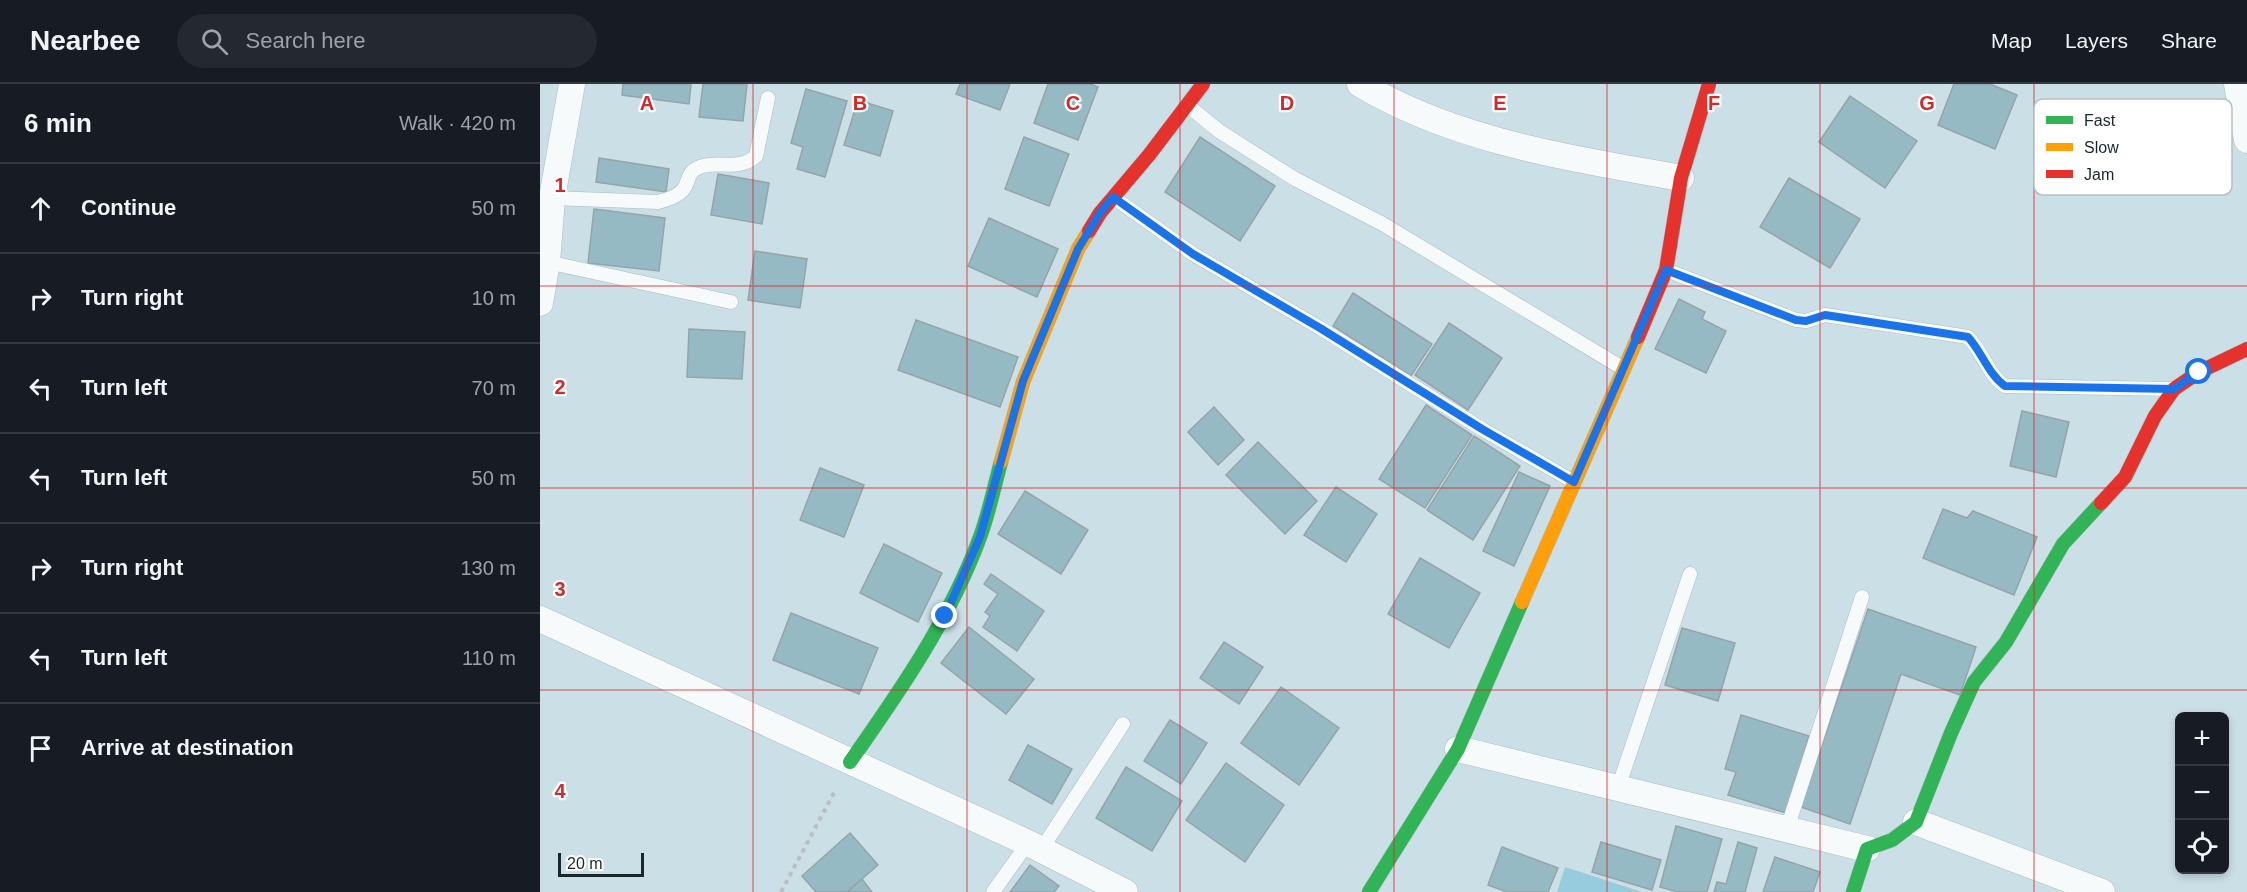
<!DOCTYPE html>
<meta charset="utf-8">
<style>
body{margin:0;font-family:Helvetica,sans-serif;background:#242831;color:#f1f3f6}
.controls{position:absolute;right:18px;bottom:18px;display:grid;overflow:hidden;border-radius:9px;box-shadow:0 3px 9px #0003}
.controls button{width:54px;height:54px;display:grid;place-items:center;padding:0;border:0;border-bottom:2px solid #363941;background:#171b24;color:#f1f3f6;font:30px sans-serif}
.scale{position:absolute;left:18px;bottom:15px;width:86px;box-sizing:border-box;padding-left:6px;border:3px solid #19272b;border-top:0;font-size:16px;line-height:21px;white-space:nowrap;color:#19272b;-webkit-text-stroke:4px #fff;paint-order:stroke}
.stop{position:absolute;width:18px;height:18px;margin:-14px;border:4px solid #1a73e8;border-radius:50%;background:#fff}
.stop.end{background:#1a73e8;border-color:#fff;box-shadow:0 2px 6px #0008}
.list{margin:0;padding:0;list-style:none}
h2{display:flex;justify-content:space-between;align-items:center;height:78px;margin:0;padding:0 24px;font-size:26px}
h2 small{font-size:20px;font-weight:400;color:#9ea1a6}
.list li{display:grid;grid-template-columns:39px 1fr auto;gap:18px;align-items:center;box-sizing:border-box;height:90px;padding:0 24px;border-top:2px solid #363941}
.list b{display:block;font-size:22px;white-space:nowrap}
.list em{font-size:20px;font-style:normal;color:#9ea1a6}
.icon{flex:none;width:33px;height:33px;fill:none;stroke:currentColor;stroke-width:2;stroke-linecap:round;stroke-linejoin:round}
.map{position:relative;flex:none;width:1707px;height:808px;overflow:hidden}
header{display:flex;align-items:center;gap:36px;box-sizing:border-box;height:84px;padding:0 30px;background:#171b24;border-bottom:2px solid #363941}
header strong{font-size:28px}
nav{display:flex;gap:33px;margin-inline-start:auto;font-size:21px}
.search{width:420px;height:54px;background:#242831;display:flex;align-items:center;gap:15px;box-sizing:border-box;padding:0 21px;border-radius:33px;color:#9ea1a6;font-size:22px}
main{display:flex}
aside{flex:1;background:#171b24}
.map>svg:first-child{display:block}
.green{fill:#97ccde}
.building{fill:#96bac4;stroke:#95a4a9;stroke-width:1.5}
.lines{fill:none;stroke-linecap:round;stroke-linejoin:round}
.lane-casing{stroke:#abbbc1;stroke-width:15}
.street-casing{stroke:#abbbc1;stroke-width:27}
.fast-casing{stroke:#abbbc1;stroke-width:15}
.slow-casing{stroke:#abbbc1;stroke-width:15}
.jam-casing{stroke:#abbbc1;stroke-width:15}
.path{stroke:#b9c0c3;stroke-width:4;stroke-dasharray:4.5 4.5;stroke-linecap:butt}
.lane{stroke:#f7fafb;stroke-width:14}
.street{stroke:#f7fafb;stroke-width:26}
.fast{stroke:#30b455;stroke-width:14}
.slow{stroke:#ff9f0a;stroke-width:14}
.jam{stroke:#e5322d;stroke-width:14}
.route{stroke:#1a73e8;stroke-width:8}
.grid{fill:none;stroke:#d62828;stroke-width:1.5;stroke-opacity:0.55}
.key{fill:#fff;stroke:#babebf;stroke-width:1.5}
.key-label{font-size:16px;fill:#19272b}
.grid-label{font-size:20px;text-anchor:middle;font-weight:bold;fill:#d62828;stroke:#fff;stroke-width:4.5;stroke-linejoin:round;paint-order:stroke}
</style>
<header>
<strong>Nearbee</strong>
<div class="search"><svg class="icon" aria-label="search" viewBox="0 0 24 24"><circle cx="10" cy="10" r="6"/><path d="M15 15l6 6"/></svg>Search here</div>
<nav><a>Map</a><a>Layers</a><a>Share</a></nav>
</header>
<main>
<aside>
<h2>6 min<small>Walk · 420 m</small></h2>
<ul class="list">
<li><svg class="icon" aria-label="ahead" viewBox="0 0 24 24"><path d="M12 20V5M6 11l6-6 6 6"/></svg><div><b>Continue</b></div><em>50 m</em></li>
<li><svg class="icon" aria-label="right" viewBox="0 0 24 24"><path d="M7 20v-9h11M14 6l5 5-5 5"/></svg><div><b>Turn right</b></div><em>10 m</em></li>
<li><svg class="icon" aria-label="left" viewBox="0 0 24 24"><path d="M17 20v-9H6M10 6l-5 5 5 5"/></svg><div><b>Turn left</b></div><em>70 m</em></li>
<li><svg class="icon" aria-label="left" viewBox="0 0 24 24"><path d="M17 20v-9H6M10 6l-5 5 5 5"/></svg><div><b>Turn left</b></div><em>50 m</em></li>
<li><svg class="icon" aria-label="right" viewBox="0 0 24 24"><path d="M7 20v-9h11M14 6l5 5-5 5"/></svg><div><b>Turn right</b></div><em>130 m</em></li>
<li><svg class="icon" aria-label="left" viewBox="0 0 24 24"><path d="M17 20v-9H6M10 6l-5 5 5 5"/></svg><div><b>Turn left</b></div><em>110 m</em></li>
<li><svg class="icon" aria-label="arrive" viewBox="0 0 24 24"><path d="M6 21V4h12l-3 4 3 4H6"/></svg><div><b>Arrive at destination</b></div></li>
</ul>
</aside>
<div class="map">
<svg width="1707" height="808" viewBox="0 0 1707 808">
<rect width="100%" height="100%" fill="#cbdfe7"/>
<path class="green" d="M1025,783L1102,808H1017Z"/>
<g class="building">
<path d="M83,0H151L149,20L82,11Z"/>
<path d="M163,0H207L203,37L159,33Z"/>
<path d="M420,0H470L460,26L416,10Z"/>
<path d="M508,0H550L558,3L538,56L494,39Z"/>
<path d="M1414,0H1450L1477,11L1455,65L1398,41Z"/>
<path d="M266,5L307,17L285,93L257,85L263,63L251,59Z"/>
<path d="M1310,12L1377,57L1345,104L1279,58Z"/>
<path d="M318,16L353,27L340,72L304,61Z"/>
<path d="M484,53L529,70L509,122L465,105Z"/>
<path d="M660,53L735,102L700,157L625,108Z"/>
<path d="M59,74L129,85L126,108L56,98Z"/>
<path d="M178,90L229,99L222,140L171,131Z"/>
<path d="M1249,94L1320,135L1290,184L1220,143Z"/>
<path d="M54,125L125,134L119,187L48,179Z"/>
<path d="M449,134L518,165L497,213L428,182Z"/>
<path d="M215,167L267,175L260,224L208,216Z"/>
<path d="M813,209L892,260L871,292L793,242Z"/>
<path d="M1139,215L1165,228L1162,235L1186,247L1166,289L1115,265Z"/>
<path d="M376,236L478,273L460,323L358,286Z"/>
<path d="M909,239L962,274L928,326L875,291Z"/>
<path d="M149,245L205,248L202,295L147,293Z"/>
<path d="M886,321L932,351L885,424L839,395Z"/>
<path d="M674,323L704,356L678,381L648,348Z"/>
<path d="M1482,327L1529,338L1516,393L1470,382Z"/>
<path d="M934,352L980,382L933,456L887,426Z"/>
<path d="M718,358L777,417L745,450L686,391Z"/>
<path d="M280,384L324,401L304,453L260,436Z"/>
<path d="M979,388L1010,402L974,482L943,467Z"/>
<path d="M796,403L837,430L806,478L764,451Z"/>
<path d="M485,407L548,446L521,490L458,450Z"/>
<path d="M1403,425L1427,434L1433,427L1497,453L1474,511L1383,474Z"/>
<path d="M344,460L402,489L378,538L320,509Z"/>
<path d="M880,474L940,509L909,564L848,530Z"/>
<path d="M451,490L504,527L477,567L443,543L450,532L445,528L458,510L444,500Z"/>
<path d="M1328,525L1436,563L1420,611L1361,590L1310,740L1261,723Z"/>
<path d="M251,529L338,564L319,610L233,576Z"/>
<path d="M429,543L494,595L466,630L401,579Z"/>
<path d="M1142,544L1195,559L1178,617L1125,601Z"/>
<path d="M684,558L723,583L699,620L660,594Z"/>
<path d="M741,603L799,644L759,701L701,659Z"/>
<path d="M1201,631L1269,652L1246,729L1188,711L1196,688L1185,685Z"/>
<path d="M630,636L667,659L641,700L604,677Z"/>
<path d="M488,661L532,685L512,720L469,696Z"/>
<path d="M686,679L744,721L705,778L646,736Z"/>
<path d="M586,683L642,717L612,767L556,734Z"/>
<path d="M1136,742L1182,755L1167,808H1138L1120,803Z"/>
<path d="M310,749L338,781L307,808H276L262,792Z"/>
<path d="M1061,758L1121,776L1112,806L1052,788Z"/>
<path d="M1198,758L1217,764L1205,808H1174L1177,798L1186,800Z"/>
<path d="M962,763L1018,784L1008,808H967L948,801Z"/>
<path d="M1235,773L1280,788L1273,808H1223Z"/>
<path d="M490,781L519,802L514,808H470Z"/>
<path d="M322,795L332,808H307Z"/>
</g>
<g class="lines">
<g class="lane-casing">
<g id="lane">
<path d="M647,21L679,47L755,95L841,139L1084,285"/>
<path d="M573,113L653,170L780,244L942,345L1034,398"/>
<path d="M12,114L118,118C126,116 137,113 143,106C151,96 145,87 163,82C182,77 199,87 216,72L228,14"/>
<path d="M7,178L191,218"/>
<path d="M1126,186L1256,236L1266,237L1285,231L1428,253C1443,268 1448,291 1465,302L1631,305"/>
<path d="M1078,704L1150,490"/>
<path d="M1247,745L1322,513"/>
<path d="M501,766L583,640"/>
<path d="M453,808L488,759"/>
</g>
</g>
<g class="street-casing">
<g id="street">
<path d="M820,0C917,58 1031,74 1141,94"/>
<path d="M1697,0L1707,56"/>
<path d="M0,219L7,178L12,114L32,0"/>
<path d="M0,535L488,759L585,808"/>
<path d="M918,665L1327,765"/>
<path d="M1376,738L1562,808"/>
</g>
</g>
<g class="fast-casing">
<g id="fast">
<path d="M310,678C360,607 410,535 440,453C449,429 454,403 461,378"/>
<path d="M829,808L918,665L982,518"/>
<path d="M1313,808L1327,765L1352,756L1376,738L1411,649L1434,598L1466,558L1523,460L1561,419"/>
</g>
</g>
<g class="slow-casing">
<g id="slow">
<path d="M461,378L483,298L538,165L549,147"/>
<path d="M982,518L1098,253"/>
</g>
</g>
<g class="jam-casing">
<g id="jam">
<path d="M549,147L560,129L609,71L663,0"/>
<path d="M1098,253L1126,186L1141,94L1169,0"/>
<path d="M1561,419L1585,393L1615,332L1634,305L1659,288L1707,265"/>
</g>
</g>
<path class="path" d="M241,808L296,705"/>
<use href="#lane" class="lane"/>
<use href="#street" class="street"/>
<use href="#fast" class="fast"/>
<use href="#slow" class="slow"/>
<use href="#jam" class="jam"/>
</g>
<g class="lines">
<path class="route" d="M405,532L440,453L483,297L538,165L560,129L573,113L653,170L780,244L942,345L1034,398L1126,186L1256,236L1266,237L1285,231L1428,253C1442,268 1448,290 1465,302L1634,305L1659,288"/>
</g>
<path class="grid" d="M213,0V808M427,0V808M640,0V808M854,0V808M1067,0V808M1280,0V808M1494,0V808M0,202H1707M0,404H1707M0,606H1707"/>
<rect x="1494" y="15" width="198" height="96" rx="9" class="key"/>
<rect x="1506" y="32" width="27" height="8" fill="#30b455"/>
<rect x="1506" y="59" width="27" height="8" fill="#ff9f0a"/>
<rect x="1506" y="86" width="27" height="8" fill="#e5322d"/>
<g class="key-label">
<text x="1544" y="42">Fast</text>
<text x="1544" y="69">Slow</text>
<text x="1544" y="96">Jam</text>
</g>
<g class="grid-label">
<text x="107" y="26">A</text>
<text x="320" y="26">B</text>
<text x="533" y="26">C</text>
<text x="747" y="26">D</text>
<text x="960" y="26">E</text>
<text x="1174" y="26">F</text>
<text x="1387" y="26">G</text>
<text x="20" y="108">1</text>
<text x="20" y="310">2</text>
<text x="20" y="512">3</text>
<text x="20" y="714">4</text>
</g>
</svg>
<div class="controls">
<button>+</button>
<button>−</button>
<button><svg class="icon" aria-label="locate" viewBox="0 0 24 24"><circle cx="12" cy="12" r="6"/><path d="M12 2v4M12 18v4M2 12h4M18 12h4"/></svg></button>
</div>
<div class="scale">20 m</div>
<div class="stop" style="left:1659px;top:288px"></div>
<div class="stop end" style="left:405px;top:532px"></div>
</div>
</main>
